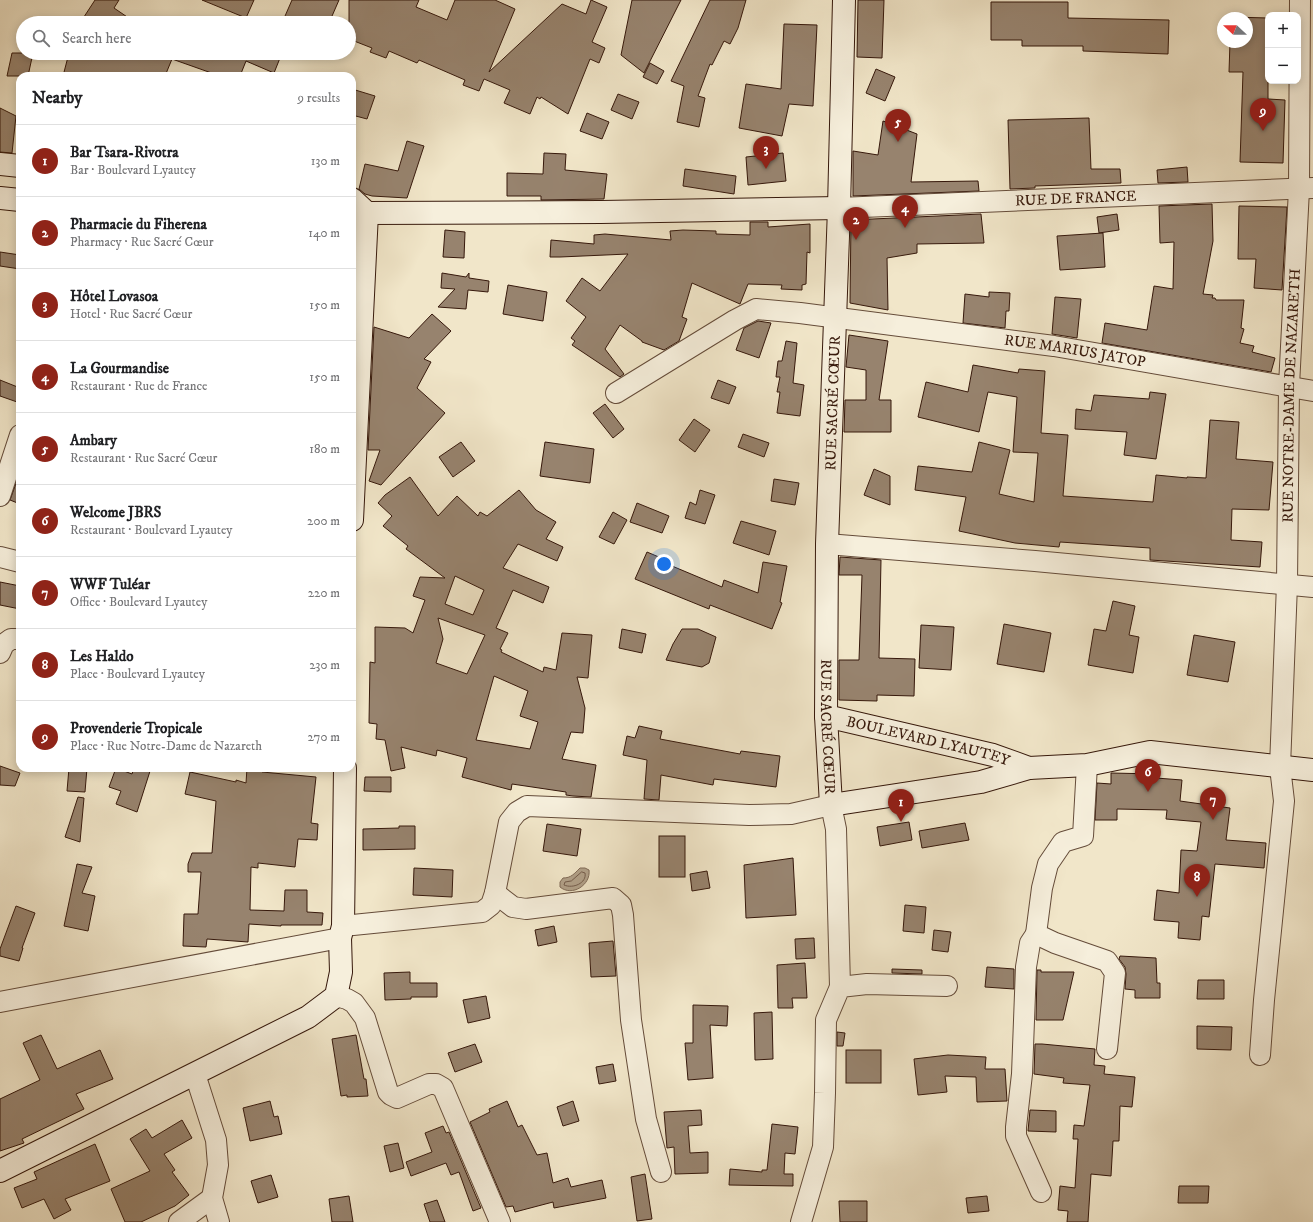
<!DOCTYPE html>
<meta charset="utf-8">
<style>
body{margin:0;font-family:"IM FELL DW Pica",serif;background:#f2f2f2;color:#202124}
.controls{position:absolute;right:12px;top:12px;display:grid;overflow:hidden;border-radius:8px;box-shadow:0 2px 10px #0003}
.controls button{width:36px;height:36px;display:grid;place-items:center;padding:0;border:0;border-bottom:1px solid #e0e0e0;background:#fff;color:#202124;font:20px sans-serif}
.compass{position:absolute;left:1217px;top:12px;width:36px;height:36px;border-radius:50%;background:#fff;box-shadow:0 2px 10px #0003;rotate:292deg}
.you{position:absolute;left:664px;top:564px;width:14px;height:14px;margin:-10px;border:3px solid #fff;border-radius:50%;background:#1a73e8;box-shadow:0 0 0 6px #1a73e833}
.badge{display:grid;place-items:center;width:26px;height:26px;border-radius:50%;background:#8f2418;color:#fff;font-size:13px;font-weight:700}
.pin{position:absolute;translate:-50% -33px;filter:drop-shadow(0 1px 2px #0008)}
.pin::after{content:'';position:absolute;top:21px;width:14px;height:12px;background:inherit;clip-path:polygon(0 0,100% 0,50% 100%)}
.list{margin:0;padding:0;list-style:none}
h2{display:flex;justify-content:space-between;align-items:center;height:52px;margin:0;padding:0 16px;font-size:17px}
h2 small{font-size:13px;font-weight:400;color:#757577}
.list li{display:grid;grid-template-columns:26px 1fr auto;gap:12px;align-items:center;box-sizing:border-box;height:72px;padding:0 16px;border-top:1px solid #e0e0e0}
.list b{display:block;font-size:15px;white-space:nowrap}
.list p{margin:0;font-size:13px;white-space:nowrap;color:#757577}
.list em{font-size:13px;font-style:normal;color:#757577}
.icon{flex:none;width:22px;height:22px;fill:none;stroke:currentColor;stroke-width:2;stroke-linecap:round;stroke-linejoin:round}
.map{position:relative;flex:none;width:1313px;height:1222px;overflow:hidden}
.search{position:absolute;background:#fff;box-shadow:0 2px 10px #0003;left:16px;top:16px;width:340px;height:44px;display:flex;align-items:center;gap:10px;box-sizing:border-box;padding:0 14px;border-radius:22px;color:#757577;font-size:15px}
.panel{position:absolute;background:#fff;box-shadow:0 2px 10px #0003;left:16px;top:72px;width:340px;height:700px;border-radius:12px}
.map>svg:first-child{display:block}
.water{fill:#b1a088;stroke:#806a56}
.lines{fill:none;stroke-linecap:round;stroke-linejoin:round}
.shore{stroke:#745c4a;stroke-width:1}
.building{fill:#97836e;stroke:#36180b;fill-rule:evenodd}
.street-casing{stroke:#654c3a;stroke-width:22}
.secondary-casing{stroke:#36180b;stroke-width:24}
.street{stroke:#f6efdc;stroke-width:20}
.secondary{stroke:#f6efdc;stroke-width:22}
.labels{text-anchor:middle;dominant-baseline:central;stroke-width:3;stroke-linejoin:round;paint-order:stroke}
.street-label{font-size:15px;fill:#36180b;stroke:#f6efdc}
</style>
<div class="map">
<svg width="1313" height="1222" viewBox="0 0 1313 1222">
<rect width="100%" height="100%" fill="#f1e6c9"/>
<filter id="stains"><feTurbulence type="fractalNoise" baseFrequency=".005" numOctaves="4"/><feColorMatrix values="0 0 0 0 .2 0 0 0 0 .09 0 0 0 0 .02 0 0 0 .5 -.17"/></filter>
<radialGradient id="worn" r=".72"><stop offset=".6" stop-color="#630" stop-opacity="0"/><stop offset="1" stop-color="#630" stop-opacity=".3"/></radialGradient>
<path class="water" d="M580,868H585L589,870C591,885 572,897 560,887V882L563,878C571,878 574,874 580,868Z"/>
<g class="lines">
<path class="shore" d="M582,872L585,873C587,883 573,889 564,885L565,882L571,881Z"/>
</g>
<g class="building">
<path d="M95,0H119L114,8L136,23H111L102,17L97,23H80Z"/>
<path d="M202,0H254L246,18Z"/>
<path d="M292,0H339L329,23H282Z"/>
<path d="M349,0H419L416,7L447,20L455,0H495L515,9L489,72L562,4L586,14L591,0L607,7L592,42L605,48L599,63L590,59L568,114L541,97L540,99L537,97L530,114L504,103L510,90L484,79L479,91L463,85L465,80L419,60L417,63L389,51L386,58L370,52L372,48L349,39Z"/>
<path d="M632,0H681L644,73L621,55Z"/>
<path d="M710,0H746L738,28L730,44L724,41L712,65L710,64L698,96L705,98L699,127L677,122L684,86L671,81Z"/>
<path d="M858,0H884L882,58L857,57Z"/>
<path d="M991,2H1068V18L1169,20L1168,54L1083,51V46H1022V40H991Z"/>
<path d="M1231,17L1268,18V99L1285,100L1283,163L1240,162L1243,72H1229L1230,42H1247V18H1231Z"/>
<path d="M784,24L817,25L813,106L789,104L782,136L739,128L746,84L781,89Z"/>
<path d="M12,53H33L28,76H7Z"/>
<path d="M69,53H282L274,73L246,61L240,76H220L172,59L165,76H63Z"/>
<path d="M650,63L664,71L657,84L643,77Z"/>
<path d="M876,69L895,77L885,101L866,93Z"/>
<path d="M352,89L375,96L367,119L352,115Z"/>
<path d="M618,94L639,102L632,119L611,110Z"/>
<path d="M0,108L16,116L12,153L0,152Z"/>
<path d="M587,113L609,122L602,139L580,131Z"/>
<path d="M1089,118L1091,169H1120L1121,183L1035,186V188L1010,189L1008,120Z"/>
<path d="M883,121L917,134L911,182L978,181L979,191L853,196V151L878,155Z"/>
<path d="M407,141L424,146L407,198L372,196L365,194L359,189L365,164L398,171Z"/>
<path d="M544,153L566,154L565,170L607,174L604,199L541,200V196H507V173L543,174Z"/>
<path d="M783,153L786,181L748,185L746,157Z"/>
<path d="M1187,167L1188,182L1158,183L1157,170Z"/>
<path d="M685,169L736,176L734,194L683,186Z"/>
<path d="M1212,204L1213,241L1203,294L1213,295L1212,298H1215L1216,300H1244L1241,328L1244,329L1240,343L1254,346L1252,352L1275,358L1271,372L1102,343L1105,323L1147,330L1154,286L1173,289L1174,242L1160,243L1159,206Z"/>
<path d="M1239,206L1287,207L1282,290L1254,288L1256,259H1238Z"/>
<path d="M981,214L984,243L917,244V253L887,258L888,310L850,303L851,220Z"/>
<path d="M1117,214L1119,230L1099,233L1097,217Z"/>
<path d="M750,222H768V227L810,224V253L807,252L806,284L802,285V290L781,289L782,285L748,284L740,304L692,283L682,317L687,319L679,341L664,350L642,342V341L620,325L605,349L624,374L620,377L572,345L575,341L571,338L586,317L566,301L582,278L600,291L628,254L560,257H550L551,240L594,244V235L605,234L671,240L670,231L683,230L716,231V234L750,235Z"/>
<path d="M445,230L465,232L464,258L443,257Z"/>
<path d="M1103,233L1105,267L1060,270L1057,236Z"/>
<path d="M0,252L20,255V269L0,266Z"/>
<path d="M442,273L466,277L469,273V278L489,281L488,292L468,290L466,309L438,307L455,289L441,288Z"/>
<path d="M508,285L547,292L543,321L503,314Z"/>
<path d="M989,292L1010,293L1009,311H1006L1005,328L963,323L965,294L989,297Z"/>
<path d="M1055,297L1081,299L1077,338L1052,334Z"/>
<path d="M432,314L451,331L424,359L431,362L417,388L445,413L381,485L369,481L380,450H368L374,327L409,338Z"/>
<path d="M758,321L771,323L759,358L736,350L744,328Z"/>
<path d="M849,335L888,341L879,400H891V432H844L845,400H866V370L846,367Z"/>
<path d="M786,341L797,343L793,383L804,385L800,416L777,413L780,392H777L780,377H776L778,361H782Z"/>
<path d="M973,365L1018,373L1019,369L1045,371L1041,433L1068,435L1063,496L1153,502L1156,475L1187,478V477L1206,478L1210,420L1239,422L1236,459L1273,462L1269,510L1232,509L1231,540L1262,542L1260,567L1150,560V548L1060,542L1059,547L1015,543L959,531L966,497L915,490L918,466L972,472L979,442L1010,450L999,494L1034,502L1038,453L1013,452L1017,397L988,392L979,432L918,417L926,382L968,392Z"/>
<path d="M0,380L20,388V403L0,396Z"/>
<path d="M718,380L736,387L729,404L711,398Z"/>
<path d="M1150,392L1166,394L1156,459L1124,455L1127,432L1075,429L1076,409L1091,411L1094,395L1149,399Z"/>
<path d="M605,404L624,429L613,438L593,413Z"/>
<path d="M694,419L710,430L695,452L679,440Z"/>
<path d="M743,434L769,443L764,457L738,447Z"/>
<path d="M461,442L475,461L453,477L439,457Z"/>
<path d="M545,442L594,449L590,483L540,476Z"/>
<path d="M874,469L890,476V505L864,495Z"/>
<path d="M20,472V504L10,500Z"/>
<path d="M410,477L438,516L457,496L478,516L480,512L487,516L519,490L536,510L556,522L546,539L563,547L557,561L518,544L503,568L549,587L543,603L513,590L496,628L508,633L500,649L502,650L501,652L543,672L544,667L556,670L562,633L592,635L588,678L577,677L585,708L583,733L571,732L562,759L596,765L591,797L573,796L566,795V792L512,784L511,790L462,777L467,758L437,750L436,756L401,747L405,768L391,771L385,740L376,739L377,724L369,723L370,662L375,663V627L405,628L413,633L425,600L413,596L420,577L445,578L406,549L408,546L383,526L392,516L378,503L385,495ZM455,576L484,590L473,615L445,604ZM438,618L485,635L467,674L436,663L443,639ZM494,676L528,691L520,716L538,722L530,749L476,740Z"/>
<path d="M774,479L799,483L795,505L771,501Z"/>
<path d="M700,490L715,495L705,524L685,518L690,502L696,505Z"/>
<path d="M637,503L669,516L662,533L630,522Z"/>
<path d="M613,512L627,520L614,544L599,537Z"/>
<path d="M741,521L776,531L769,555L733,543Z"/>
<path d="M647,552L673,563L672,566L722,587L724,580L758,593L763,562L787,566L780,602L782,603L772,629L710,605L709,609L635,579Z"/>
<path d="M840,557L881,560L879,658L915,659L914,696L877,695V701L839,700V660H859L862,575H839Z"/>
<path d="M0,582L20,586V609L0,605Z"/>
<path d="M1113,601L1135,606L1129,635L1139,637L1133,673L1088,665L1094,629L1106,631Z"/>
<path d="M1004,624L1051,633L1044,672L997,664Z"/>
<path d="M921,625L954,627L951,670L919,668Z"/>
<path d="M622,629L646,634L642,653L619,648Z"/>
<path d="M682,629H698L716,637L709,663L702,667L666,660L673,644Z"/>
<path d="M1194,635L1235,642L1228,682L1187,675Z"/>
<path d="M639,726L662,731L660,739L740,754L741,751L780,756L776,787L714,779L713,785L661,775L659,800L644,799L647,760L623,755L627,736L635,738Z"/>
<path d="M0,766L20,773L15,786L0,785Z"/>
<path d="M69,768H87L85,792L67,791Z"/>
<path d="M116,768L132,774L134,768H151L137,812L116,804L121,791L109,787Z"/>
<path d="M247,768H263L262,772L316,777L311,823L318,824L317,840L298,839L295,867L258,863V868L251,867L250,910L284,911L285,890H307V912L323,913L322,925H281V926L249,924L248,942L207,939L206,947L183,946L184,914H198L201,872H188V864L192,853H212L216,801L185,794L190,772L236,782V780L246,783Z"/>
<path d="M1111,773L1156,774V778L1182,780L1180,801L1230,808L1226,840L1266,843L1264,868L1215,864L1209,917L1202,916L1200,940L1178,938L1179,922L1154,920L1157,890L1179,893L1181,850L1197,851L1201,822L1166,819L1167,810L1117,809V820H1095L1097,783L1111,784Z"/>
<path d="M365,777H391V792L364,791Z"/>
<path d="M78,797L84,798L80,842L65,837Z"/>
<path d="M909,822L912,840L880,846L877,827Z"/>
<path d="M965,823L969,840L922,848L919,831Z"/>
<path d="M547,824L581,829L577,856L543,851Z"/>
<path d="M399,826H415V849L363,850V829L399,828Z"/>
<rect x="659" y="836" width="26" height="41"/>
<path d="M793,858L796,915L746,918L744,865Z"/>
<path d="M77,864L92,867L82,893L95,896L88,931L64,926Z"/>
<path d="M414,868L453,870L452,897L413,895Z"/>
<path d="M707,871L710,888L692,891L690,874Z"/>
<path d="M905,905L926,907L924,933L903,931Z"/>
<path d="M16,906L35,913L22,948H23L19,961L0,956V949Z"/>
<path d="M554,926L557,942L538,946L535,930Z"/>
<path d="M934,930L951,932L948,952L932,950Z"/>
<path d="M814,938L815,958L796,959L795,939Z"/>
<path d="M613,941L616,976L591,977L589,943Z"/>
<path d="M1120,956L1156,958L1157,983H1160V998H1135V990L1125,989L1126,974L1125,967L1119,959Z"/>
<path d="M805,963L807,998H792L793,1008H778L777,965Z"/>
<path d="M987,967L1014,969V989L985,987Z"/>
<path d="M892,969L922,970V974L892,973Z"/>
<path d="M1037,970H1041V972H1074L1063,1020H1036Z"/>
<path d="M410,972V983H437V997H411V999L385,1000L384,973Z"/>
<path d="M1198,980H1224V999H1197Z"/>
<path d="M486,996L490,1018L468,1023L463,1000Z"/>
<path d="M693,1005L728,1006L727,1026L710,1025L713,1078L688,1080L685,1043H693Z"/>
<path d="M772,1012L773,1059L755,1060L754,1013Z"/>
<path d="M1197,1026L1232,1027L1231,1050L1197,1049Z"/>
<path d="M837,1032L845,1033L843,1046H837Z"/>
<path d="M41,1035L57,1069L100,1050L113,1079L76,1094L84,1109L22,1139L24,1143L0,1151V1099L40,1080L23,1043Z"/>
<path d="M356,1035L364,1079H366L368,1096L347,1097V1095L341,1096L332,1039Z"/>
<path d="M475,1044L482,1062L455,1072L448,1053Z"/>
<path d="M1035,1044H1042L1095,1049L1094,1065L1105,1066L1104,1074L1135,1077L1132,1107L1120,1106L1119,1141H1113L1111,1176L1091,1174L1088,1222H1067L1068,1211L1058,1210L1060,1186L1075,1188L1078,1139H1073L1074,1125L1084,1126L1090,1085L1063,1083L1064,1078L1034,1074Z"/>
<rect x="846" y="1050" width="35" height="33"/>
<path d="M948,1055L986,1057L985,1069H1005L1007,1101L977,1102L976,1077L945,1076L947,1092L918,1095L914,1059Z"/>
<path d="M613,1064L616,1081L599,1084L596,1067Z"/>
<path d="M270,1101L274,1117L278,1116L282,1134L250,1141L243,1108Z"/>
<path d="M507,1101L518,1127L522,1125L537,1155L547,1153L553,1183L568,1178L571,1187L602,1180L606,1198L554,1208L553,1202L515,1212L513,1206L506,1207L470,1122L490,1112L489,1109Z"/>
<path d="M573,1101L579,1121L563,1126L557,1107Z"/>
<path d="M701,1110L702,1125L688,1126L690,1153L708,1152V1173L675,1174L674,1147L667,1148L664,1112Z"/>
<path d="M1030,1110L1056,1111V1132L1028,1131Z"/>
<path d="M182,1120L192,1138L164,1154L175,1170L172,1172L189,1195L175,1206L141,1222H125L111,1189L150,1171L130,1139L146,1129L152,1138Z"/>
<path d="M772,1124L798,1127L795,1154L785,1153L784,1174H793V1186L729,1185L730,1169L762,1172V1170H767Z"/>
<path d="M443,1126L446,1133L449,1132L481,1208L473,1211L459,1172L451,1175L446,1163L411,1176L406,1162L432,1152L425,1133Z"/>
<path d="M398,1143L404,1168L390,1172L384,1146Z"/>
<path d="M95,1144L110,1181L65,1199L71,1210L54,1219L44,1199L22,1208L14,1188L37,1179L34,1172Z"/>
<path d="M645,1174L652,1219L637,1221L631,1177Z"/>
<path d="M271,1175L278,1197L258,1203L251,1181Z"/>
<path d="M1179,1186H1209L1208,1203H1178Z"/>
<path d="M349,1196L353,1222H332L329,1199Z"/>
<path d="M987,1196L989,1211L968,1213L966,1198Z"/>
<path d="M437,1200L445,1222H430L424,1204Z"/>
<path d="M839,1201H867V1222H840Z"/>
</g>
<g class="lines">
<g class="street-casing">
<g id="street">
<path id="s1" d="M839,208L1313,188"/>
<path id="s2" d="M616,393L735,320L756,309L800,313L1054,346L1313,391"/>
<path d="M0,496L20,435"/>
<path d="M827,544L1035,561L1313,587"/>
<path d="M0,557L20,562"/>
<path d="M0,653L4,644L11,639H20"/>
<path d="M1087,765L1083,836L1063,842L1048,864L1042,888L1036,934L1055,943L1107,961L1115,973L1107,1049"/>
<path d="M495,893L513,907L526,909L613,898L621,905L623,915L631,1020L646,1119L661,1172"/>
<path d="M343,926L482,912L491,905L495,893L509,822L517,812L527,806L749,815L791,814L831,805L836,829L840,987"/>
<path d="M1036,934L1030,943L1026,967L1022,1074L1016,1127V1136L1041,1192"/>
<path d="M336,996L347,999L354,1003L365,1018L388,1092L391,1095L397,1098L429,1084H436L443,1088L500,1222"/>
<path d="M0,1002L340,938"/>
<path id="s3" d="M1260,1055L1264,1000L1284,801L1280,767L1287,584L1289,386L1299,189L1300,0"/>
<path d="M195,1074L216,1140L218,1165L212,1198L219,1222"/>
<path d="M179,1222L212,1198"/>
<path d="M801,1222L823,1147L825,1093L826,1020L840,987L867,984L947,986"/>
</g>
</g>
<g class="secondary-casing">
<g id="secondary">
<path id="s4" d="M844,0L839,208L827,544L826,716L831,805L981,782L1029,768L1087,765L1150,752L1313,770"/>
<path d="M0,164L20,166"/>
<path d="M0,198L20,200"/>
<path d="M352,199L367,213L352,520"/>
<path d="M352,223L367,213L601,212L839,208"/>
<path id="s5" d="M826,716L993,755L1029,768"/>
<path d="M0,1171L308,1017L336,996L341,972L340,938L343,926L345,768"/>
</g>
</g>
<use href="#street" class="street"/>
<use href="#secondary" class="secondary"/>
</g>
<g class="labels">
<g class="street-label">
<text stroke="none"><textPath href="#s1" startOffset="237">RUE DE FRANCE</textPath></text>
<text stroke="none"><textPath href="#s2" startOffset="485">RUE MARIUS JATOP</textPath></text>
<text stroke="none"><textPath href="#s3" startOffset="661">RUE NOTRE-DAME DE NAZARETH</textPath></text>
<text transform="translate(833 403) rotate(-88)">RUE SACRÉ CŒUR</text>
<text stroke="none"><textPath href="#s4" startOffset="727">RUE SACRÉ CŒUR</textPath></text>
<text stroke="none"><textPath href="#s5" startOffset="105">BOULEVARD LYAUTEY</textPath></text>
</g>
</g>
<rect width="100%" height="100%" filter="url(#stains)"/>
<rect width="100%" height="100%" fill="url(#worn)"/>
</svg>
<div class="controls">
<button>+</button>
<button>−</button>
</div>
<svg class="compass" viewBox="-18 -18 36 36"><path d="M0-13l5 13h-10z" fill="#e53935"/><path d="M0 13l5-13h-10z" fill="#757577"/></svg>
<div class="you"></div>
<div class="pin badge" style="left:901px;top:822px">1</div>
<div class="pin badge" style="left:856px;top:240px">2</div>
<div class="pin badge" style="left:766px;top:169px">3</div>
<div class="pin badge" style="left:905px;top:228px">4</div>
<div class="pin badge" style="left:898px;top:142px">5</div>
<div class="pin badge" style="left:1148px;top:792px">6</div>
<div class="pin badge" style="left:1213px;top:820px">7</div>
<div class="pin badge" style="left:1197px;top:897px">8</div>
<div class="pin badge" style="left:1263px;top:131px">9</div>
<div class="search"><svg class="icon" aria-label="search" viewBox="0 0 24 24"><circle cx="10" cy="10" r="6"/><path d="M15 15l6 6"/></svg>Search here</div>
<section class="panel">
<h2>Nearby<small>9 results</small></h2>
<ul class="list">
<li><span class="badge">1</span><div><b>Bar Tsara-Rivotra</b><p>Bar · Boulevard Lyautey</p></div><em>130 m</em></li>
<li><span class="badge">2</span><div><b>Pharmacie du Fiherena</b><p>Pharmacy · Rue Sacré Cœur</p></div><em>140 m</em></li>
<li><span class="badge">3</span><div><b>Hôtel Lovasoa</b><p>Hotel · Rue Sacré Cœur</p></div><em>150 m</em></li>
<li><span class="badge">4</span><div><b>La Gourmandise</b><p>Restaurant · Rue de France</p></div><em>150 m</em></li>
<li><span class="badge">5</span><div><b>Ambary</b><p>Restaurant · Rue Sacré Cœur</p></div><em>180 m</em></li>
<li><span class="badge">6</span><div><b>Welcome JBRS</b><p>Restaurant · Boulevard Lyautey</p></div><em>200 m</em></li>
<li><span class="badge">7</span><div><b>WWF Tuléar</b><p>Office · Boulevard Lyautey</p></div><em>220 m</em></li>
<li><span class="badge">8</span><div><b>Les Haldo</b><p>Place · Boulevard Lyautey</p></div><em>230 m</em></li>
<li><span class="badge">9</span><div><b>Provenderie Tropicale</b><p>Place · Rue Notre-Dame de Nazareth</p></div><em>270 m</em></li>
</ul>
</section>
</div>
